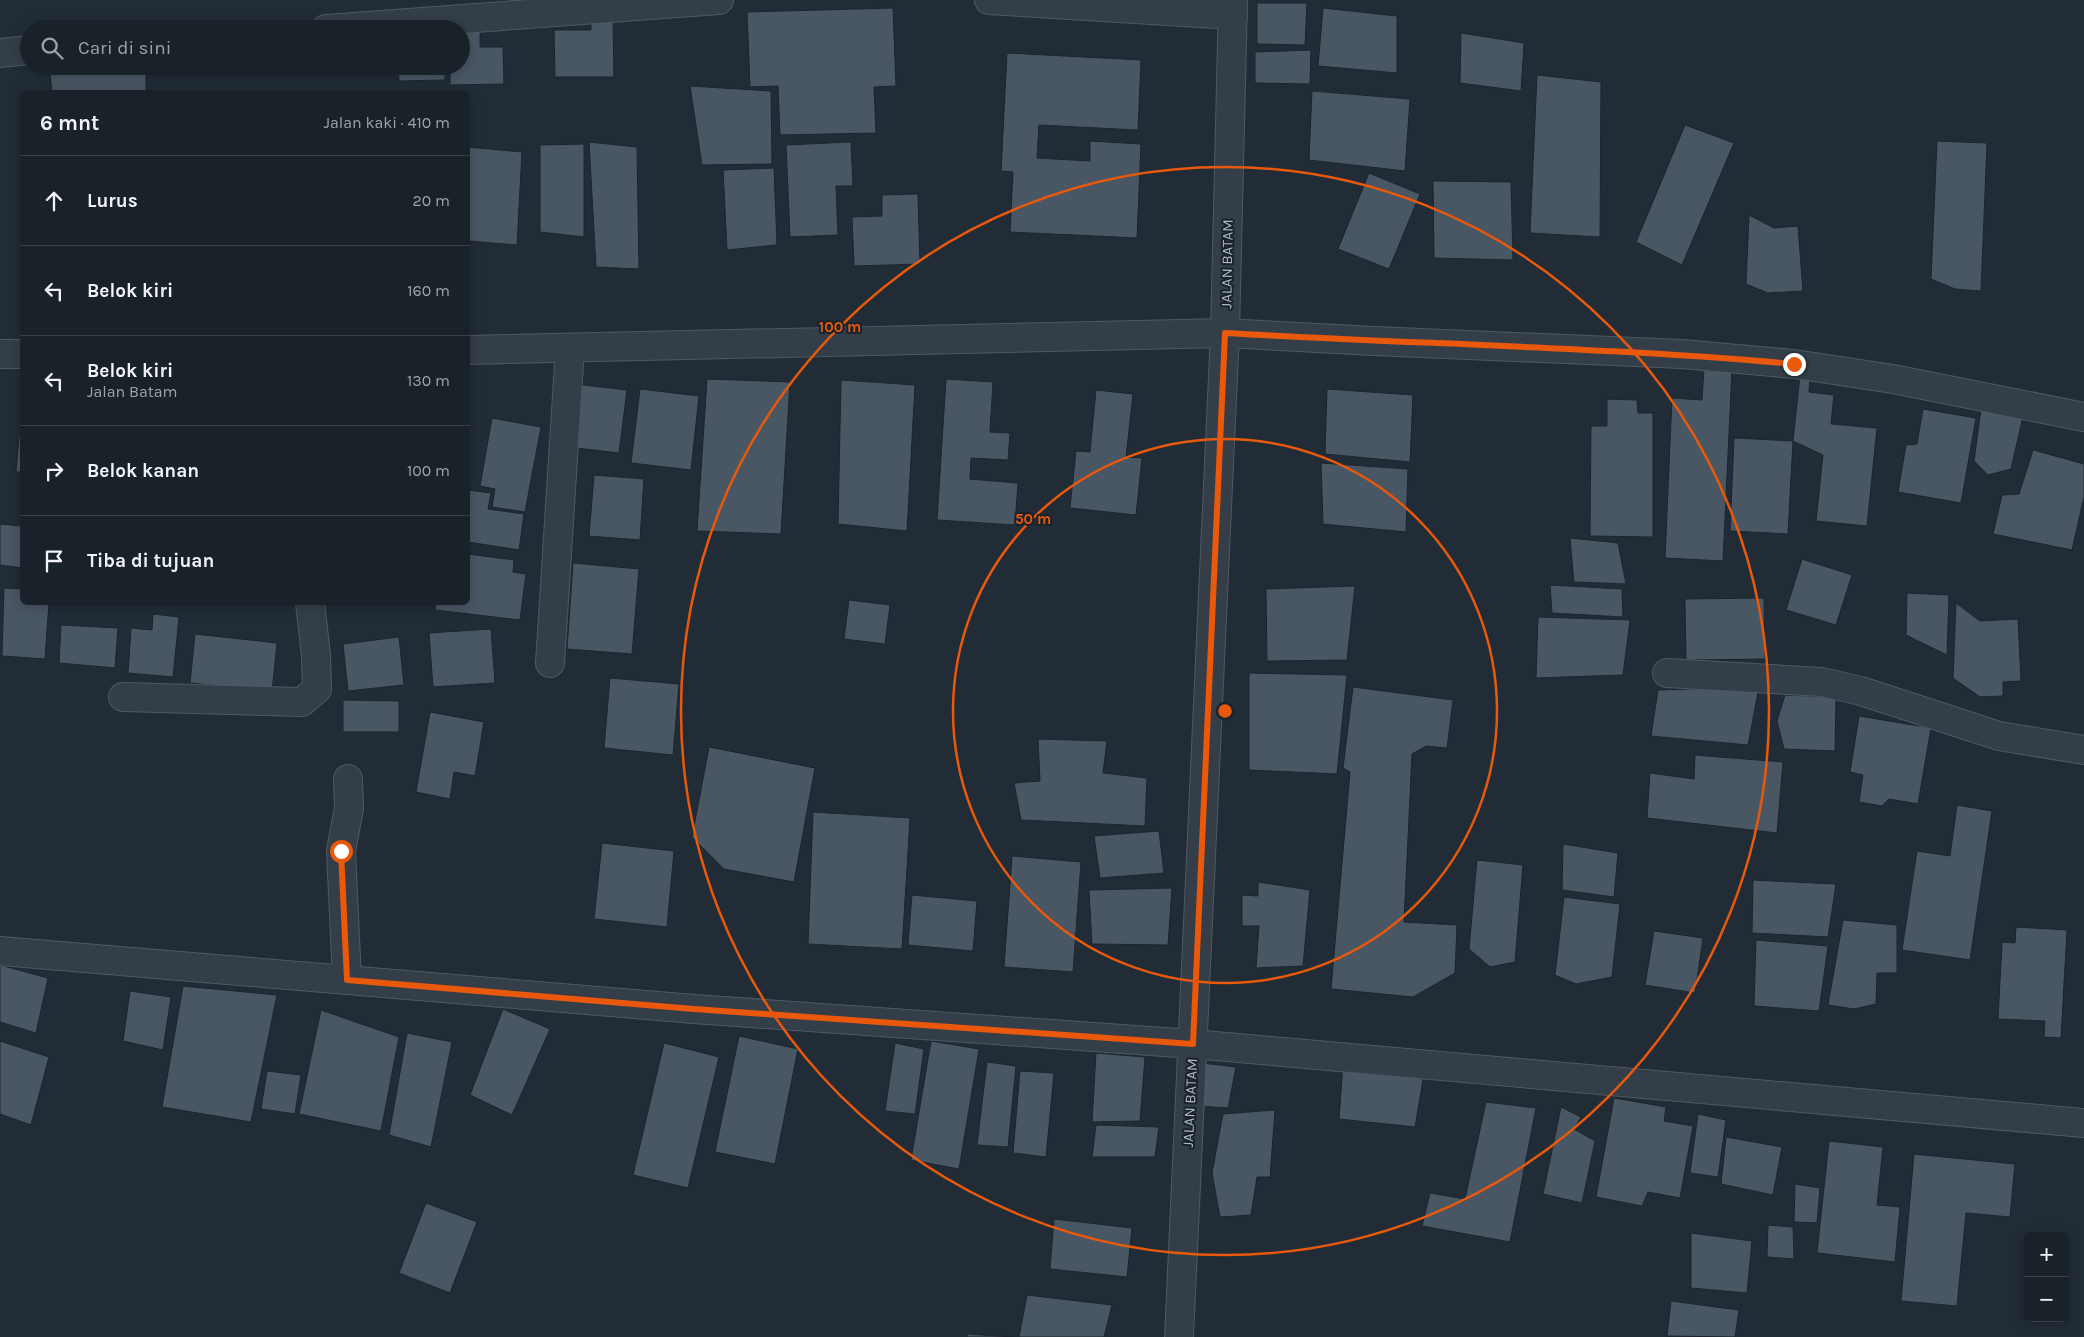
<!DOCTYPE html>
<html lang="id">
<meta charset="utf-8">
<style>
body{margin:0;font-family:Karla,sans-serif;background:#262e35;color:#f1f3f6}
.controls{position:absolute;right:15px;bottom:15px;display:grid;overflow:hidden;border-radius:8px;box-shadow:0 2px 12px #0003}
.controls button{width:45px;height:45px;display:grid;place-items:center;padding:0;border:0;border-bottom:1px solid #373e46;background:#192129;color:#f1f3f6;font:25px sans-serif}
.stop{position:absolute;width:15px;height:15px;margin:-11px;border:4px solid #ea580c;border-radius:50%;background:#fff}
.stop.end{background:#ea580c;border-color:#fff;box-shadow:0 1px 5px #0008}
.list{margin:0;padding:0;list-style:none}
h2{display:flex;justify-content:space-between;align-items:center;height:65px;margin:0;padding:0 20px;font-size:21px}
h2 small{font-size:16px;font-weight:400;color:#9fa3a8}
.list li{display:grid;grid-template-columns:32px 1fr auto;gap:15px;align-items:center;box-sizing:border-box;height:90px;padding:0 20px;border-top:1px solid #373e46}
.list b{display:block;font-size:19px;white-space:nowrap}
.list p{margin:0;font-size:16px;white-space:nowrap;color:#9fa3a8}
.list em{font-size:16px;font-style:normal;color:#9fa3a8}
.icon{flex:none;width:28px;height:28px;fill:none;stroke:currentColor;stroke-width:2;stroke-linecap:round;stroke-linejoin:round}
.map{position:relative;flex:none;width:2084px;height:1337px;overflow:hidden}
.search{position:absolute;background:#192129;box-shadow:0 2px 12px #0003;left:20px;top:20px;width:450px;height:55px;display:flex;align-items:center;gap:12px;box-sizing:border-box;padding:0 18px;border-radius:28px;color:#9fa3a8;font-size:19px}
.panel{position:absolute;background:#192129;box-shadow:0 2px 12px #0003;left:20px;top:90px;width:450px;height:515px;border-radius:8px}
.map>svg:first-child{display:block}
.building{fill:#495663;stroke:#1c252e}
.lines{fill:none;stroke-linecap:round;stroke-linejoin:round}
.minor-casing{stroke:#4f5962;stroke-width:30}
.minor{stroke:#343e48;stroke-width:28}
.route{stroke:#ea580c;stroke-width:6}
.ring{fill:none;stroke:#e8590c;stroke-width:2.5}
.labels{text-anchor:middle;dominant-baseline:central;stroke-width:4;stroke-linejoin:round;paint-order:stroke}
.street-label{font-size:15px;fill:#aeb9c4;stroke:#1a232c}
.centre{fill:#e8590c;stroke:#1a232c;stroke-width:2.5}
.ring-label{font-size:15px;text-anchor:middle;font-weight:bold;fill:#e8590c;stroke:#1a232c;stroke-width:4;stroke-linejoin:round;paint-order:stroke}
</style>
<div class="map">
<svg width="2084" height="1337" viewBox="0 0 2084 1337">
<rect width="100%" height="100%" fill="#212c37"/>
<g class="building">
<path d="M1257,3H1307L1305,45L1257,44Z"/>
<path d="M893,8L896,86L874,87L876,133L780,135L778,86L750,87L747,12Z"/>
<path d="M1323,8L1397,16V73L1318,66Z"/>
<path d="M591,19H613L614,77H555L554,30H591Z"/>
<path d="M480,24V47H503L504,84L450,85V66H461V29Z"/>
<path d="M1461,33L1524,43L1521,91L1460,83Z"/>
<path d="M1311,50L1310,84L1255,83V52Z"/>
<path d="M1007,53L1141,60L1138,130L1039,125L1037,158L1090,161V141L1141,144L1137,238L1010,232L1013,172L1001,171Z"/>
<path d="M49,66H146V92H52Z"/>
<path d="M398,66H445V80L399,81Z"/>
<path d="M1537,75L1601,82L1600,237L1530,233Z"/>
<path d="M690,86L771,91L772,164L702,165Z"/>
<path d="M1312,91L1410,99L1405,171L1309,160Z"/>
<path d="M1685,125L1734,143L1682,265L1636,242Z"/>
<path d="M1937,141L1987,143L1981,291L1955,289L1931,279Z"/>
<path d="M589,142L637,147L639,269L596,267Z"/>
<path d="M851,142L853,186H836L838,235L790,237L786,145Z"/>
<path d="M584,144V237L540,232V145Z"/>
<path d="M468,147L522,152L517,245L468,241Z"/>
<path d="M774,168L777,245L727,250L723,170Z"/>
<path d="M1369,173L1420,194L1389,269L1338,249Z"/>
<path d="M1433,181L1511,182L1513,260L1434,258Z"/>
<path d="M918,194L920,264L854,266L852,217L882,216V195Z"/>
<path d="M1749,215L1774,228L1798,226L1803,291L1768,293L1746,284Z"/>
<path d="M1704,368L1732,369L1723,561L1665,558L1672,398L1702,400Z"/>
<path d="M1800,375L1810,376L1809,392L1834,395L1831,424L1877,428L1867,526L1816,521L1823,455L1793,441Z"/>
<path d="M707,379L790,382L781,534L697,531Z"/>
<path d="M946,379L993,382L990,432L1010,433L1008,460L971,458L970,479L1018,483L1015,525L937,520Z"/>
<path d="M841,380L915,385L907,531L838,524Z"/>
<path d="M575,384L627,390L619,453L568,447Z"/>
<path d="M640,389L699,396L691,470L631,463Z"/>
<path d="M1327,389L1413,395L1410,462L1325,454Z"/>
<path d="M1096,390L1133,394L1126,457L1142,458L1136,515L1070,508L1076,451L1090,452Z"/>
<path d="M1607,399L1637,400L1638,413H1653V537L1590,536L1591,426H1607Z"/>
<path d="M1982,402L2024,412L2011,469L1988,475L1974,461Z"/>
<path d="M1923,409L1976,418L1961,503L1898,492L1906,445L1917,444Z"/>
<path d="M492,418L541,427L525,512L492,507L495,489L480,486Z"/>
<path d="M19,436H22V472H16Z"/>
<path d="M1734,438L1793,441L1788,534L1730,531Z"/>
<path d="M2033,450L2084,464V497L2072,550L1993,534L2002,495L2019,494Z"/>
<path d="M1321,463L1408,469L1406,532L1323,524Z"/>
<path d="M594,475L644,479L640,540L589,536Z"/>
<path d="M468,490L491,493L488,509L524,514L519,550L468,542Z"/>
<path d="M0,524L22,526V568L0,565Z"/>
<path d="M1570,538L1618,543L1626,584L1574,582Z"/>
<path d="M468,554L514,560L513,572L526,574L520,620L435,610L436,602H468Z"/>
<path d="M1802,559L1852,575L1836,625L1786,610Z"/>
<path d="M573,563L639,569L632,654L567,649Z"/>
<path d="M1550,585L1622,589L1623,617L1552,613Z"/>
<path d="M1355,586L1347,660L1267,661L1266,589Z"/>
<path d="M4,588L22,589V602H49L45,659L2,656Z"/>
<path d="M1907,593L1949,595L1947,655L1906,635Z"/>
<path d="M1764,598L1765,659L1686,660L1685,599Z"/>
<path d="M849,600L890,605L885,644L844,639Z"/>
<path d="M1956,603L1980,621L2018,619L2021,681L2003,682V696L1980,697L1953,678Z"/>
<path d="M153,614L179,617L173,677L128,673L131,628L152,630Z"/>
<path d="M1538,617L1630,620L1623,675L1536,678Z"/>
<path d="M61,625L118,628L115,668L59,663Z"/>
<path d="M491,629L495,683L433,687L429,633Z"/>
<path d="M195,634L277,643L272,691L190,683Z"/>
<path d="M399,637L404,685L348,691L343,644Z"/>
<path d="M1249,673L1347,675L1337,774L1249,770Z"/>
<path d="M610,678L679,684L673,755L604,748Z"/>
<path d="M1353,687L1453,700L1447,748L1426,746L1412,754L1404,922L1457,925L1455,973L1413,997L1331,989L1350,772L1343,768Z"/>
<path d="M1759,687L1748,745L1651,736L1658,690Z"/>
<path d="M1785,695L1836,697L1835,751L1784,749L1777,721Z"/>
<path d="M343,700L399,701V732H343Z"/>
<path d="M430,712L484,722L475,776L454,772L450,799L416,792Z"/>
<path d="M1859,716L1931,728L1918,804L1889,799L1882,806L1859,802L1863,775L1850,772Z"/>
<path d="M1038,739L1107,741L1103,773L1147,778L1145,826L1021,820L1014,783L1040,781Z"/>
<path d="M709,747L815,768L794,882L724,869L692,837Z"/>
<path d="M1695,755L1783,762L1777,833L1647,818L1650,773L1694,779Z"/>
<path d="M1957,805L1992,811L1970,960L1902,950L1917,851L1950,856Z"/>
<path d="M813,812L910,818L902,949L808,944Z"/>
<path d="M1159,831L1164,873L1100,878L1094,836Z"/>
<path d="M602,843L674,851L667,927L594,919Z"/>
<path d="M1563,844L1618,853L1614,897L1562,890Z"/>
<path d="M1012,856L1081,862L1073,972L1004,967Z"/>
<path d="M1477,860L1523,865L1515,962L1490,967L1469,949Z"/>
<path d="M1753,880L1836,884L1828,937L1752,933Z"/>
<path d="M1258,882L1310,890L1303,966L1256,968L1259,926H1242V895L1258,896Z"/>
<path d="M1172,888L1168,945L1092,944L1089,890Z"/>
<path d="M912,895L977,901L973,951L908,945Z"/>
<path d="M1564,897L1620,904L1612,977L1576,984L1555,975Z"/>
<path d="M1843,920L1897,925V973H1877L1876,1004L1854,1009L1828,1005Z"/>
<path d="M2016,927L2067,930L2061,1038L2044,1037L2045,1021L1998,1019L2002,942L2015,943Z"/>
<path d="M1654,931L1703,938L1695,993L1645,985Z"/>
<path d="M1756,940L1828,946L1819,1011L1754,1006Z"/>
<path d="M0,965L48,978L36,1033L0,1022Z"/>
<path d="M183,986L277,995L251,1122L162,1107Z"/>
<path d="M130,991L171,997L163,1050L123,1041Z"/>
<path d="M503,1009L550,1029L512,1115L470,1095Z"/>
<path d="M321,1010L399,1037L381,1131L299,1114Z"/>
<path d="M407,1033L452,1042L431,1147L389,1135Z"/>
<path d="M739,1036L798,1049L775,1164L715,1152Z"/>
<path d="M0,1041L49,1057L31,1125L0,1114Z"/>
<path d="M931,1041L979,1049L959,1169L911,1160Z"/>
<path d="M664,1043L719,1057L688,1188L633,1175Z"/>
<path d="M895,1043L924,1049L915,1114L885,1111Z"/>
<path d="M1096,1053L1145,1057L1140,1121L1092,1122Z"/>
<path d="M987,1062L1016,1066L1008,1147L977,1145Z"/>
<path d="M1201,1063L1236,1067L1228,1108L1198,1106Z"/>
<path d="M1343,1064L1424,1074L1415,1127L1339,1119Z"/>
<path d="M267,1071L301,1075L295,1114L261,1109Z"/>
<path d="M1020,1071L1054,1073L1046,1157L1013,1153Z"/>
<path d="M1614,1098L1666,1107L1664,1121L1693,1126L1680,1198L1648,1192L1642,1206L1596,1197Z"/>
<path d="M1486,1102L1536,1108L1510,1242L1422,1226L1430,1193L1465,1199Z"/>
<path d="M1561,1107L1581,1117L1574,1129L1595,1141L1582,1203L1543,1194Z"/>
<path d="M1275,1110L1270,1177H1257L1251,1215L1220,1217L1212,1173L1223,1114Z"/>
<path d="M1698,1114L1726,1120L1718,1177L1690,1173Z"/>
<path d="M1096,1125L1159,1127L1155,1157H1092Z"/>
<path d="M1726,1137L1782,1147L1773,1195L1721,1184Z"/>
<path d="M1829,1141L1883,1147L1877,1205L1900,1207L1895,1262L1817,1253Z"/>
<path d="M1914,1154L2015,1164L2010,1217L1966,1213L1957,1306L1901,1301Z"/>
<path d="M1795,1184L1820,1188L1817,1223L1794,1222Z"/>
<path d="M426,1203L477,1222L450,1293L399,1273Z"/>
<path d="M1054,1219L1132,1228L1127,1277L1050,1269Z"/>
<path d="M1768,1225L1793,1227L1794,1259L1767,1257Z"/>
<path d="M1691,1233L1752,1241L1747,1293L1691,1288Z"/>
<path d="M1027,1295L1112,1305L1104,1337H1019Z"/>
<path d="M1671,1301L1739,1310L1735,1337L1667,1336Z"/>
<path d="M967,1334L1014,1337H967Z"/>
</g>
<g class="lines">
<g class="minor-casing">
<g id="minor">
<path d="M989,0L1233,15"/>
<path d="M326,29L719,0"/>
<path d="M0,53L29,50"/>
<path d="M468,350L1225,333L1374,341L1682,354L1794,364L1893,379L2084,417"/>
<path d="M0,354H22"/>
<path d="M550,663L570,348"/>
<path d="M1667,673L1822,682L1861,691L1999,736L2084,750"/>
<path d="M123,697L302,702L317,689L316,656L310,602"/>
<path d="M0,951L694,1009L1193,1044L2084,1123"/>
<path d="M347,980L341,851L349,808L348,779"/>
<path d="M1179,1337L1225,333L1233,0"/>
</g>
</g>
<use href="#minor" class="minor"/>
</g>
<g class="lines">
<path class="route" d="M341,851L347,980L694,1009L1193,1044L1225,333C1415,344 1605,347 1794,364"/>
</g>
<g class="ring">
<circle cx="1225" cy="711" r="272"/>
<circle cx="1225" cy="711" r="544"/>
</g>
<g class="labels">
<g class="street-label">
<text transform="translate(1227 264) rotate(-89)">JALAN BATAM</text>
<text transform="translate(1190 1103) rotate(-87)">JALAN BATAM</text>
</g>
</g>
<circle cx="1225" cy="711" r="8" class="centre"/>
<g class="ring-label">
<text x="840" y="332">100 m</text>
<text x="1033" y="524">50 m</text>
</g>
</svg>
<div class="controls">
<button>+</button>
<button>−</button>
</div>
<div class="stop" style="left:341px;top:851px"></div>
<div class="stop end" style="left:1794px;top:364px"></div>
<div class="search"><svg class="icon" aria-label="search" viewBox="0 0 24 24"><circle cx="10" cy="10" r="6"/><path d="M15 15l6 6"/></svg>Cari di sini</div>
<section class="panel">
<h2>6 mnt<small>Jalan kaki · 410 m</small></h2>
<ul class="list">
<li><svg class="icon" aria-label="ahead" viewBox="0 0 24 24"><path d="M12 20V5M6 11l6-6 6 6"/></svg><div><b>Lurus</b></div><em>20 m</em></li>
<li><svg class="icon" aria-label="left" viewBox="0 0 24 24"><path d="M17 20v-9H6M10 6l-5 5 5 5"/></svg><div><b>Belok kiri</b></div><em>160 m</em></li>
<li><svg class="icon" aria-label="left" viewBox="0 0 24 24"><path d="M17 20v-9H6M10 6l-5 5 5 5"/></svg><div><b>Belok kiri</b><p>Jalan Batam</p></div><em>130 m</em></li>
<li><svg class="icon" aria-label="right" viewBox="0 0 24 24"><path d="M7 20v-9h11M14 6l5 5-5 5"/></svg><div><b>Belok kanan</b></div><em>100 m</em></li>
<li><svg class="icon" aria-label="arrive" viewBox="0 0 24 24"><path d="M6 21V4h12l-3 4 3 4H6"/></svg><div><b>Tiba di tujuan</b></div></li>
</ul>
</section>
</div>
